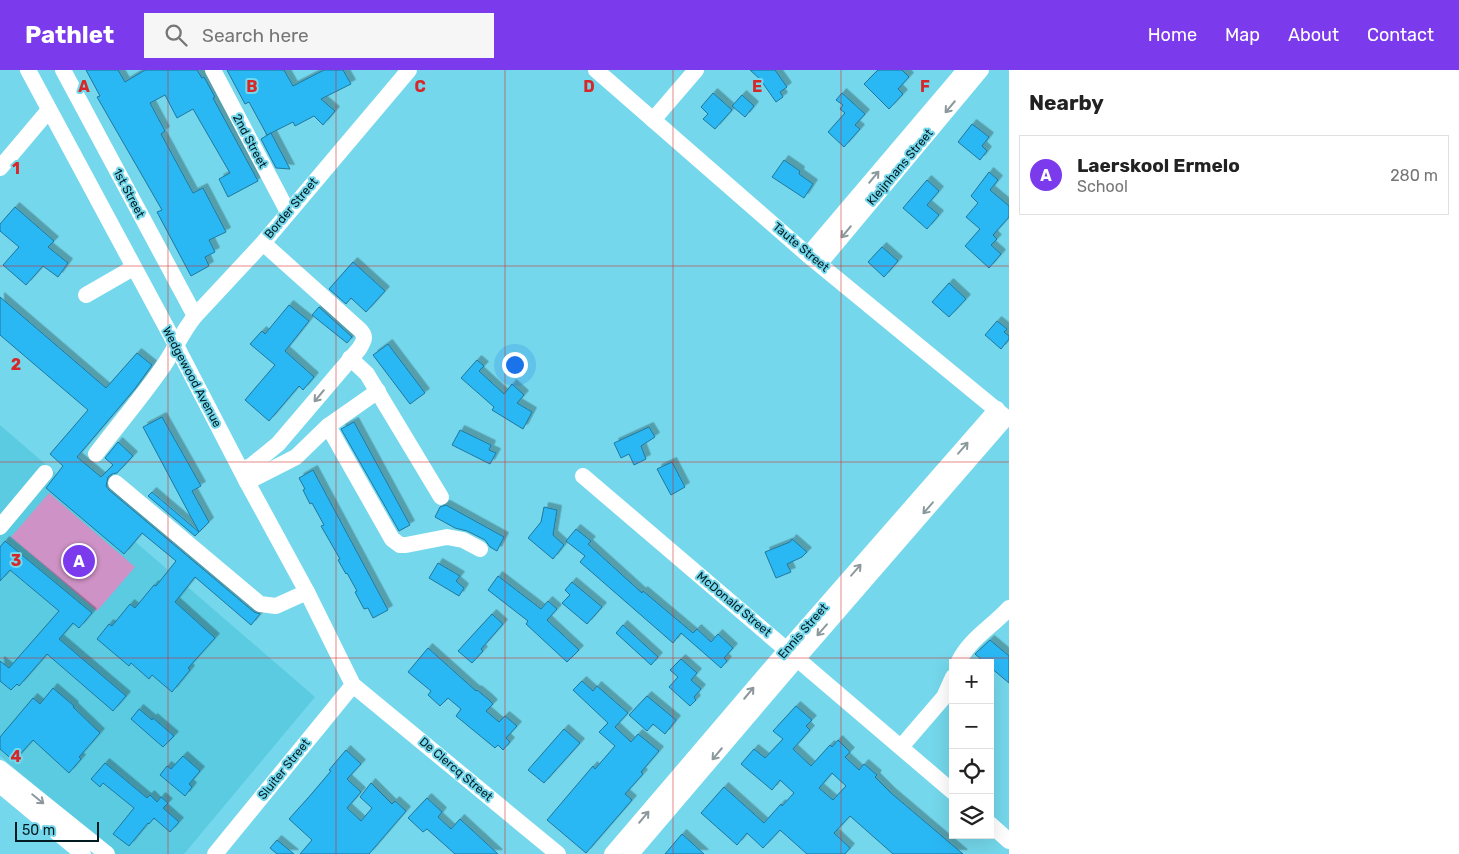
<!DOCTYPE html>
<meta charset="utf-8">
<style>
body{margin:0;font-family:Rubik,sans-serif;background:#f6f6f6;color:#222}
.controls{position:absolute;right:15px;bottom:15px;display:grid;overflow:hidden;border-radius:0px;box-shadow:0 5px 20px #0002}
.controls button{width:45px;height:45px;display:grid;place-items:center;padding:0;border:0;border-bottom:1px solid #e0e0e0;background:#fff;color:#222;font:25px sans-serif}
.scale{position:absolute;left:15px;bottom:12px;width:84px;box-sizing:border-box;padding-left:5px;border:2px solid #001c22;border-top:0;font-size:14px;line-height:18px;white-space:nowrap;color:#001c22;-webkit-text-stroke:4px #74d7eb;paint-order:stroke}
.you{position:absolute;left:514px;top:294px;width:18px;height:18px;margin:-12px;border:4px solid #fff;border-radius:50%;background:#1a73e8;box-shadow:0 0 0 8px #1a73e833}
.badge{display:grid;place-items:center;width:32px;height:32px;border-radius:50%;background:#7c3aed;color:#fff;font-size:16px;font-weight:700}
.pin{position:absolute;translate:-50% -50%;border:2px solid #fff;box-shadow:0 1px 5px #0006}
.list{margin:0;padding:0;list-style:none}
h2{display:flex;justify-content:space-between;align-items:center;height:65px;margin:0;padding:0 20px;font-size:21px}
h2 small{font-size:16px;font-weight:400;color:#767676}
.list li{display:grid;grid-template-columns:32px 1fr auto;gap:15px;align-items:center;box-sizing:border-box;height:80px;margin:0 10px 10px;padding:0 10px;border:1px solid #e0e0e0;border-radius:0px}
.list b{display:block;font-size:19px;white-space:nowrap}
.list p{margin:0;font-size:16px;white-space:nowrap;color:#767676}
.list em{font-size:16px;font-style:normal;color:#767676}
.icon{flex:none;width:28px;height:28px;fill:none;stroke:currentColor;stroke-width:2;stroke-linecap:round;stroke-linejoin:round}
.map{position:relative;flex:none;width:1009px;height:784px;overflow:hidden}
header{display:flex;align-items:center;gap:30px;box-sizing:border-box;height:70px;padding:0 25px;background:#7c3aed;color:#fff}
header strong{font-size:24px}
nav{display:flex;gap:28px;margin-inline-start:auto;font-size:18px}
.search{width:350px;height:45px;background:#f6f6f6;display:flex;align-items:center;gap:12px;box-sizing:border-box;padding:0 18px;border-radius:0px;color:#767676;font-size:19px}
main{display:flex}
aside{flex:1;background:#fff}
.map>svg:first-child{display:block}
.built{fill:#5bcbe1}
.green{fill:#cf92c6}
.building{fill:#29b8f4;stroke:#21769c;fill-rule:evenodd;filter:url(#shadow)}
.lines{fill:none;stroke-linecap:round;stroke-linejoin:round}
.minor{stroke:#fff;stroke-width:16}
.oneway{stroke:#8c999c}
.grid{fill:none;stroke:#d62828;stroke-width:1;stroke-opacity:0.55}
.labels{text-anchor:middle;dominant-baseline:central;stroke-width:4;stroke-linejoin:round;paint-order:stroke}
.street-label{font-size:12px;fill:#001c22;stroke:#74d7eb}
.grid-label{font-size:16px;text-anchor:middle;font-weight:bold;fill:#d62828;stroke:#74d7eb;stroke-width:4;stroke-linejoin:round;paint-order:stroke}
</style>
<header>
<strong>Pathlet</strong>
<div class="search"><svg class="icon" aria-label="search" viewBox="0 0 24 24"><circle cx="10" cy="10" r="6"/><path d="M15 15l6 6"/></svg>Search here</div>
<nav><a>Home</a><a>Map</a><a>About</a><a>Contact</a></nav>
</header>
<main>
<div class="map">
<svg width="1009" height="784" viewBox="0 0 1009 784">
<defs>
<filter id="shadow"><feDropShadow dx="4.5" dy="-4.5" stdDeviation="0" flood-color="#0004"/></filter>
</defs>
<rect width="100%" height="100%" fill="#74d7eb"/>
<path class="built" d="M0,355L315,627L184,784H116L0,686Z"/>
<path class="green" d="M49,423L135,497L97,541L11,467Z"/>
<g class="building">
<path d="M86,0H118L125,12L145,0H197L202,8L204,7L215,27L213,28L258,111L228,127L219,109L230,103L193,39L177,48L165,25L150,33L165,61L161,64L193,123L203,118L226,162L209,170L215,182L205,187L209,196L191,206L157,142L162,140L97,27L100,26Z"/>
<path d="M227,0H284L293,16L324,0H343L351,14L321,29L335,41L323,55L314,46L295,56L293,52L267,65L249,32L245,34Z"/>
<path d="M750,0H775L787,17L780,22L783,27L776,32L760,9Z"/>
<path d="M878,0H902L909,7L898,19L903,24L889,39L864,14Z"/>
<path d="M713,23L732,40L715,59L703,49L708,44L701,37Z"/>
<path d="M842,23L865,44L855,55L860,59L844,77L828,62L845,43L840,39L843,35L836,30Z"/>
<path d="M742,25L754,36L745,47L732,36Z"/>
<path d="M972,54L989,67L982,76L987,81L980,90L958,72Z"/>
<path d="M271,63L290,99L276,98L261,69Z"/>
<path d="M784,90L800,101L799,104L813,114L804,128L772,107Z"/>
<path d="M989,102L998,110L990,120L1009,136V147L993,165L997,169L991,175L1001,184L989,198L965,176L980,159L966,147L978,133L971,126Z"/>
<path d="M927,110L939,121L927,135L939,145L927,159L903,138Z"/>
<path d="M15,137L54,171L48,177L68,193L58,207L43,196L26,215L3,195L19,177L0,161V154Z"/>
<path d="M882,177L898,191L884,207L868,192Z"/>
<path d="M353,192L385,221L366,242L351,228L346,234L329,219Z"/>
<path d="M949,213L966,229L949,247L932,232Z"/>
<path d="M0,227L106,318L137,283L152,295L134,320L77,387L101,407L113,395L105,388L118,372L133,386L117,403L112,404L108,407L106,416L109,420L254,542L260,544L251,555L195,507L175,532L215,568L188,598L190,600L172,622L152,605L149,609L131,593L129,596L97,569L109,554L112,556L130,534L135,538L154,515L156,516L176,491L142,463L124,484L46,418L63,396L50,384L88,340L0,265Z"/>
<path d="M289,235L309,251L285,281L314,307L303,320L299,316L269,351L245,330L275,295L250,274L262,261L265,264Z"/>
<path d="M319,237L352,267L347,273L312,245Z"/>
<path d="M997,251L1007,259L1004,262L1009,266V269L1001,279L985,265Z"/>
<path d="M388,274L425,323L410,334L373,285Z"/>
<path d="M477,290L484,296L479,301L504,324L512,314L524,325L517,333L532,342L523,359L492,340L494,337L461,308Z"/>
<path d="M162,347L201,416L192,421L209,452L199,462L143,357Z"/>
<path d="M354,352L410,455L399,461L341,359Z"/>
<path d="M649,357L655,367L641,376L646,389L634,395L629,384L621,388L614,373Z"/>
<path d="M460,360L491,375L489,380L496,383L490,394L452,375Z"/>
<path d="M672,392L685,417L671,425L657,399Z"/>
<path d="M313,400L388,540L373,548L368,538L364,539L355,522L357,521L347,503L346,504L338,490L340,489L321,456L324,455L312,433L310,434L303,420L305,419L299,408Z"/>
<path d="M152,422L199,462L195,466L148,426Z"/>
<path d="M446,435L504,467L497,481L490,477L485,470L467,461L455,458L435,447L440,437Z"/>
<path d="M544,437L557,440L553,465L564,475L553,489L528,468L541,452Z"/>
<path d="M576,459L591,471L588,474L642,523L643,521L693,563L697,559L711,572L718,564L733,578L724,588L727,591L721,598L681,563L673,573L580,492L585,486L566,471Z"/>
<path d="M792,469L807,482L802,487L787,494L791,502L776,508L765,482L790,472Z"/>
<path d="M5,471L92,543L79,558L73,553L59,569L126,626L113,641L47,584L19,616L17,614L11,620L0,611V591L9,598L59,541L10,500L0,511V477Z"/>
<path d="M438,493L460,506L456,511L464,518L459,526L429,508Z"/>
<path d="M498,506L541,539L548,531L557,539L547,550L579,580L567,592L526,554L528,551L488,520Z"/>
<path d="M572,512L602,537L587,554L562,533L570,525L565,520Z"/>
<path d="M492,544L503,554L481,579L483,581L472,593L458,581Z"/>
<path d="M623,555L658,587L651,595L616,563Z"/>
<path d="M990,570L1009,586V613L990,597V593H985L975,584Z"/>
<path d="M428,578L476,621L477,620L488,629L493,634L486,641L499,652L505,646L517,656L506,668L510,672L503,680L498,675L495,678L456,646L461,639L448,628L440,636L428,625L431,621L408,602Z"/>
<path d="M681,589L697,603L691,610L701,619L694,627L696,630L690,636L669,617L678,607L670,600Z"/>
<path d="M582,611L593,621L597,616L628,643L615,657L631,672L638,664L659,681L641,702L643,704L625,724L632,730L586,783L547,750L593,696L595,699L615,676L599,662L608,653L573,620Z"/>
<path d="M53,618L74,636L73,637L100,663L79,687L81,689L69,703L33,670L14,691L0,679V667L33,628L40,634Z"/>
<path d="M647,626L676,650L665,664L653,654L647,661L629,645Z"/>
<path d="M796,636L812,650L806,656L810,660L793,679L811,696L830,675L832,677L838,670L850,682L845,687L859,700L864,694L877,705L875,707L891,723L963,784H893L850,746L834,763L850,778L845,784H807L780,760L763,778L747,763L737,775L701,743L724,717L764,753L781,734L782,736L794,723L780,710L772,720L741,694L754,679L765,688L783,669L773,661ZM832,703L846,716L833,730L819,718Z"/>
<path d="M139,639L152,650L153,648L174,666L163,677L131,649Z"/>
<path d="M564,659L580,673L544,713L528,700Z"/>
<path d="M346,680L361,694L347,709L361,722L347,738L361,751L372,738L360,727L371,713L392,734L395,731L406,741L369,784H300L312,770L289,749L308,728L331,701L329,700Z"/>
<path d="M183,686L200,701L189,714L192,717L185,726L160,705L167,696L171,699Z"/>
<path d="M105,693L147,728L150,725L157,732L161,727L168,733L163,738L179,752L170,762L154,748L149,754L148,753L129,776L113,764L134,738L103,713L100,717L91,709Z"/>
<path d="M427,728L442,742L438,747L451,759L460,749L498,784H455L427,759L423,762L408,748Z"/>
<path d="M682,764L704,784H665Z"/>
<path d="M277,770L294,784H277L270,778Z"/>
</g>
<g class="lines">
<g class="minor">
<path d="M28,0L177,277L247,412L307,522L353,615L558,784"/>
<path d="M63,0L195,246"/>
<path d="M213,0L288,142"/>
<path d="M596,0L808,185L1004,346"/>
<path d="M653,50L696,0"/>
<path d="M0,98L49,40"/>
<path d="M808,185L965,0"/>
<path d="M820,193L981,0"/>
<path d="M86,225L133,198"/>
<path d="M350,288L367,304L441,427"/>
<path d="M328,356L392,469L400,475H406L447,467L463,470L480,479"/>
<path d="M96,384C118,355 142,327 162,298C174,281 182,262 195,246L263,173L409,0"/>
<path d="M241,400L251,396L278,374L359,279C364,271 367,266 359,259L263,173"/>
<path d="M583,406L953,722"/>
<path d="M247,412L296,387L328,356L378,321"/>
<path d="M116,413L260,534L276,536L307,522"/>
<path d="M0,457L45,403"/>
<path d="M958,593C969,569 992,557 1009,538"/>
<path d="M901,677L944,627L953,607"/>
<path d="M0,698L107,784"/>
<path d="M0,715L83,784"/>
<path d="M990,754L1009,771"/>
<path d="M215,784L353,615"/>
<path d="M612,784L787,579L997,339"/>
<path d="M631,784L798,588L1006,348"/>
</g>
</g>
<defs><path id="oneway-shaft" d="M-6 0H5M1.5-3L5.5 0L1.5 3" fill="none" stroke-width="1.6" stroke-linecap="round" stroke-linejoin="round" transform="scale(1.25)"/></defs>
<g class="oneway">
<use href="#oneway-shaft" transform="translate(950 37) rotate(130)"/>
<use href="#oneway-shaft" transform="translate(874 107) rotate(-50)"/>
<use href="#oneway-shaft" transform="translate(846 162) rotate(130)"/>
<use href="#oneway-shaft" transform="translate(319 326) rotate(130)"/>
<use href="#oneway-shaft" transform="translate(963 378) rotate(-49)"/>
<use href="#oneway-shaft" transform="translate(928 438) rotate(131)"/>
<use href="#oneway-shaft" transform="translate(856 500) rotate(-49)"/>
<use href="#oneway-shaft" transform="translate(822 560) rotate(131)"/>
<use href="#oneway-shaft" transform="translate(749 623) rotate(-50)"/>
<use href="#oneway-shaft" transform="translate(717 684) rotate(130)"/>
<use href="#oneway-shaft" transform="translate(38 729) rotate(39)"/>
<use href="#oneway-shaft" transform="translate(644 747) rotate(-50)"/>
</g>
<path class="grid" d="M168,0V784M336,0V784M505,0V784M673,0V784M841,0V784M0,196H1009M0,392H1009M0,588H1009"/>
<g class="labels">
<g class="street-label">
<text transform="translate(250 71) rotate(62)">2nd Street</text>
<text transform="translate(900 97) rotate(-50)">Kleijnhans Street</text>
<text transform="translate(129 123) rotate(62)">1st Street</text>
<text transform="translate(291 138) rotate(-50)">Border Street</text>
<text transform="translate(801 177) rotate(40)">Taute Street</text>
<text transform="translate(192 307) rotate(62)">Wedgewood Avenue</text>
<text transform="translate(734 534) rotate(40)">McDonald Street</text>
<text transform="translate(803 561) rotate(-49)">Ennis Street</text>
<text transform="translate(284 699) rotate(-51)">Sluiter Street</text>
<text transform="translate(456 699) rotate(40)">De Clercq Street</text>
</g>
</g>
<g class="grid-label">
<text x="84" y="22">A</text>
<text x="252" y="22">B</text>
<text x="420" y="22">C</text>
<text x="589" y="22">D</text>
<text x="757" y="22">E</text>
<text x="925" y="22">F</text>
<text x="16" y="104">1</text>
<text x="16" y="300">2</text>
<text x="16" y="496">3</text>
<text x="16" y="692">4</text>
</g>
</svg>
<div class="controls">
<button>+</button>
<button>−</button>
<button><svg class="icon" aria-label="locate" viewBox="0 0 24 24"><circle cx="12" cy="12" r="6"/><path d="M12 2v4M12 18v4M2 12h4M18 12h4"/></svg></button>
<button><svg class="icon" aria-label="layers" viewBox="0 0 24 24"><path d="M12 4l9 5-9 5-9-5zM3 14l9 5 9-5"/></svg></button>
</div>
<div class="scale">50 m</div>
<div class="you"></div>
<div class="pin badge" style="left:79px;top:491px">A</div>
</div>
<aside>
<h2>Nearby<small></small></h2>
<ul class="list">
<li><span class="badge">A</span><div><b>Laerskool Ermelo</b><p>School</p></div><em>280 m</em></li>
</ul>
</aside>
</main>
